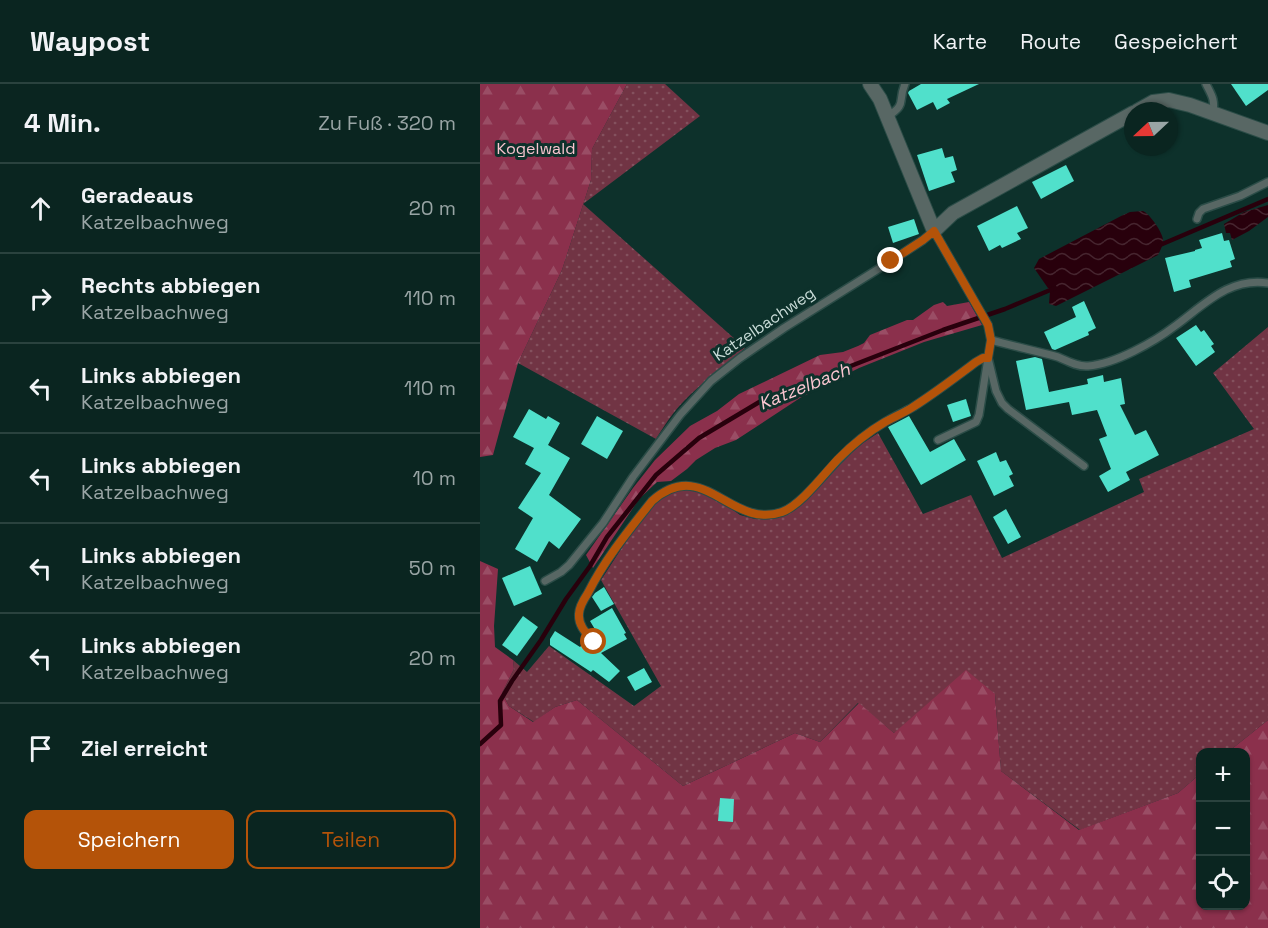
<!DOCTYPE html>
<html lang="de">
<meta charset="utf-8">
<style>
body{margin:0;font-family:"Space Grotesk",sans-serif;background:#18312d;color:#f1f3f6}
.controls{position:absolute;right:18px;bottom:18px;display:grid;overflow:hidden;border-radius:12px;box-shadow:0 2px 4px #0004}
.controls button{width:54px;height:54px;display:grid;place-items:center;padding:0;border:0;border-bottom:2px solid #2a423e;background:#0a2520;color:#f1f3f6;font:30px sans-serif}
.compass{position:absolute;left:644px;top:18px;width:54px;height:54px;border-radius:50%;background:#0a2520;box-shadow:0 2px 4px #0004;rotate:248deg}
.stop{position:absolute;width:18px;height:18px;margin:-14px;border:4px solid #b45309;border-radius:50%;background:#fff}
.stop.end{background:#b45309;border-color:#fff;box-shadow:0 2px 6px #0008}
.list{margin:0;padding:0;list-style:none}
h2{display:flex;justify-content:space-between;align-items:center;height:78px;margin:0;padding:0 24px;font-size:26px}
h2 small{font-size:20px;font-weight:400;color:#99a5a5}
.list li{display:grid;grid-template-columns:39px 1fr auto;gap:18px;align-items:center;box-sizing:border-box;height:90px;padding:0 24px;border-top:2px solid #2a423e}
.list b{display:block;font-size:22px;white-space:nowrap}
.list p{margin:0;font-size:20px;white-space:nowrap;color:#99a5a5}
.list em{font-size:20px;font-style:normal;color:#99a5a5}
.actions{display:flex;gap:12px;padding:18px 24px}
.actions a{flex:1;padding:14px 0;border:2px solid #b45309;border-radius:12px;text-align:center;font-size:21px;color:#b45309}
.actions .main{background:#b45309;color:#fff}
.icon{flex:none;width:33px;height:33px;fill:none;stroke:currentColor;stroke-width:2;stroke-linecap:round;stroke-linejoin:round}
.map{position:relative;flex:none;width:788px;height:844px;overflow:hidden}
header{display:flex;align-items:center;gap:36px;box-sizing:border-box;height:84px;padding:0 30px;background:#0a2520;border-bottom:2px solid #2a423e}
header strong{font-size:28px}
nav{display:flex;gap:33px;margin-inline-start:auto;font-size:21px}
main{display:flex}
aside{flex:1;background:#0a2520}
.map>svg:first-child{display:block}
.grass{fill:url(#grass-dots)}
.forest{fill:url(#forest-firs)}
.water{fill:url(#water-waves)}
.lines{fill:none;stroke-linecap:round;stroke-linejoin:round}
.stream{stroke:#28000c;stroke-width:4.5}
.building{fill:#50e0cb}
.lane-casing{stroke:#2b4c47;stroke-width:10}
.street-casing{stroke:#2b4c47;stroke-width:16}
.lane{stroke:#586764;stroke-width:7}
.street{stroke:#586764;stroke-width:14}
.route{stroke:#b45309;stroke-width:8}
.labels{text-anchor:middle;dominant-baseline:central;stroke-width:6;stroke-linejoin:round;paint-order:stroke}
.park-label{font-size:16px;fill:#fac5d0;stroke:#0d312b}
.street-label{font-size:16px;fill:#c9dcd8;stroke:#0d312b}
.water-label{font-size:18px;font-style:italic;fill:#fec8d3;stroke:#0d312b}
</style>
<header>
<strong>Waypost</strong>
<nav><a>Karte</a><a>Route</a><a>Gespeichert</a></nav>
</header>
<main>
<aside>
<h2>4 Min.<small>Zu Fuß · 320 m</small></h2>
<ul class="list">
<li><svg class="icon" aria-label="ahead" viewBox="0 0 24 24"><path d="M12 20V5M6 11l6-6 6 6"/></svg><div><b>Geradeaus</b><p>Katzelbachweg</p></div><em>20 m</em></li>
<li><svg class="icon" aria-label="right" viewBox="0 0 24 24"><path d="M7 20v-9h11M14 6l5 5-5 5"/></svg><div><b>Rechts abbiegen</b><p>Katzelbachweg</p></div><em>110 m</em></li>
<li><svg class="icon" aria-label="left" viewBox="0 0 24 24"><path d="M17 20v-9H6M10 6l-5 5 5 5"/></svg><div><b>Links abbiegen</b><p>Katzelbachweg</p></div><em>110 m</em></li>
<li><svg class="icon" aria-label="left" viewBox="0 0 24 24"><path d="M17 20v-9H6M10 6l-5 5 5 5"/></svg><div><b>Links abbiegen</b><p>Katzelbachweg</p></div><em>10 m</em></li>
<li><svg class="icon" aria-label="left" viewBox="0 0 24 24"><path d="M17 20v-9H6M10 6l-5 5 5 5"/></svg><div><b>Links abbiegen</b><p>Katzelbachweg</p></div><em>50 m</em></li>
<li><svg class="icon" aria-label="left" viewBox="0 0 24 24"><path d="M17 20v-9H6M10 6l-5 5 5 5"/></svg><div><b>Links abbiegen</b><p>Katzelbachweg</p></div><em>20 m</em></li>
<li><svg class="icon" aria-label="arrive" viewBox="0 0 24 24"><path d="M6 21V4h12l-3 4 3 4H6"/></svg><div><b>Ziel erreicht</b></div></li>
</ul>
<div class="actions"><a class="main">Speichern</a><a>Teilen</a></div>
</aside>
<div class="map">
<svg width="788" height="844" viewBox="0 0 788 844">
<defs>
<pattern id="grass-dots" width="8" height="8" patternUnits="userSpaceOnUse" patternTransform="scale(1.5)"><rect width="8" height="8" fill="#713444"/><path d="M2 2h.1M6 6h.1" fill="none" stroke="#84515e" stroke-width="1.8" stroke-linecap="round"/></pattern>
<pattern id="forest-firs" width="22" height="20" patternUnits="userSpaceOnUse" patternTransform="scale(1.5)"><rect width="22" height="20" fill="#8b304c"/><path d="M5 1l3.5 6h-7zM16 11l3.5 6h-7z" fill="#9a4d65"/></pattern>
<pattern id="water-waves" width="16" height="10" patternUnits="userSpaceOnUse" patternTransform="scale(1.5)"><rect width="16" height="10" fill="#28000c"/><path d="M0 5q4-4 8 0t8 0" fill="none" stroke="#46252f"/></pattern>
</defs>
<rect width="100%" height="100%" fill="#0d312b"/>
<g class="grass">
<path d="M147,0H185L220,32L103,120L265,264C245,282 222,298 204,317C193,328 184,342 176,355L38,279L82,186L111,96L112,65Z"/>
<path d="M788,243V636L748,668H720V690L698,709L600,746L521,687L515,610L414,649L378,619L340,658L315,649L203,702L97,616L75,623L54,638L29,622L22,609L34,585L33,576L47,588L69,562L154,622L181,602L121,496L158,439L174,419L189,409L207,404L218,406L242,418L260,431L275,435L296,434L315,426L362,377L383,359L398,349L443,430L491,411L522,474L664,408L659,395L774,345L733,289Z"/>
</g>
<g class="forest">
<path d="M0,0H147L112,65L111,96L82,186L38,279L13,371L0,373Z"/>
<path d="M463,218L467,222L489,218L502,241L444,258L379,284L320,314L256,356L235,364L216,376L207,385L191,397L177,398L159,415L113,484L106,471L153,404L175,376L210,342L237,327L259,310L340,271L363,268L378,262L384,259L390,251L427,236H433L454,221Z"/>
<path d="M0,477L18,485L14,542L15,563L33,576L34,585L22,609L29,622L53,638L75,623L97,616L203,702L315,649L340,658L379,619L414,649L486,586L515,610L521,687L599,746L698,709L720,690V822H766V668H748L788,636V844H0Z"/>
</g>
<g class="water">
<path d="M788,121V133L769,147L752,156L750,149H746L744,140L764,128Z"/>
<path d="M663,127C670,130 683,149 683,156C683,162 680,167 678,171L576,222L569,220L570,207L554,184L559,175L643,131L650,128Z"/>
</g>
<g class="lines">
<g class="stream">
<path d="M680,161L788,115"/>
<path d="M0,660L21,641L20,617L32,597L61,556L86,515L110,482L127,453L176,391L219,354L281,317L463,246L525,225L575,204"/>
</g>
</g>
<g class="building">
<path d="M441,0H499L467,15L470,19L457,26L453,18L437,26L428,9L429,7Z"/>
<path d="M751,0H788V6L766,22Z"/>
<path d="M462,64L465,74L473,72L477,86L471,88L475,98L449,107L437,71Z"/>
<path d="M586,81L594,97L561,115L552,98Z"/>
<path d="M537,122L548,144L537,149L541,155L522,164L520,161L509,167L497,142Z"/>
<path d="M434,135L439,150L413,159L408,143Z"/>
<path d="M742,149L744,157L749,156L755,175L750,177L752,183L709,196L711,203L694,208L685,174L715,167V166L722,164L719,156Z"/>
<path d="M604,217L616,244L608,248L609,251L575,266L572,265L564,248L596,233L592,223Z"/>
<path d="M716,241L721,248L724,246L734,260L731,262L735,268L716,282L696,254Z"/>
<path d="M555,273L562,275L569,308L608,300L607,295L623,291L624,298L641,294L645,320L640,321L655,351L666,346L679,371L646,388L650,396L628,408L619,392L631,385L619,355L627,352L617,326L592,331L589,318L546,326L536,277Z"/>
<path d="M486,315L491,332L473,338L467,321Z"/>
<path d="M49,325L66,335L68,332L80,339L68,361L90,374L69,411L101,435L79,465L69,457L57,478L35,465L53,434L38,424L61,389L45,380L54,364L33,353Z"/>
<path d="M117,332L143,347L127,375L101,360Z"/>
<path d="M429,332L450,368L474,355L486,376L441,401L408,343Z"/>
<path d="M516,368L520,378L526,376L533,390L529,392L534,402L514,412L497,377Z"/>
<path d="M526,425L541,453L528,460L513,433Z"/>
<path d="M50,482L62,510L34,522L22,494Z"/>
<path d="M124,503L134,520L121,527L112,513L115,509Z"/>
<path d="M132,524L146,549L144,550L147,555L121,569L140,587L129,598L113,586L111,588L70,561V555L75,547L100,563L106,557L112,563H116L118,562L120,557L114,549L116,547L110,537Z"/>
<path d="M43,532L58,543L37,572L22,561Z"/>
<path d="M164,584L172,598L155,607L147,593Z"/>
<path d="M240,714L254,715L253,738L238,737Z"/>
</g>
<g class="lines">
<g class="lane-casing">
<g id="lane">
<path d="M726,0C732,12 735,15 733,29"/>
<path d="M407,33C428,19 417,19 425,0"/>
<path d="M717,135L719,129L723,125L760,112L788,98"/>
<path d="M511,256C533,262 556,267 578,273C587,277 598,283 608,282C635,280 674,258 695,242C724,221 749,193 788,199"/>
<path d="M65,497L81,488L89,481L123,439L153,393L200,331L231,297L260,274L304,244L411,177L443,156L454,147L508,241L511,256L508,274L516,307L522,319L528,325L604,382"/>
<path d="M114,558C107,550 98,542 99,530C99,524 104,515 108,509C125,475 149,446 172,417C224,371 250,446 302,428C321,421 344,390 359,375C372,361 388,348 405,338C414,333 424,328 433,323C455,309 476,293 496,278L503,274H508L499,331L496,338L458,356"/>
</g>
</g>
<g class="street-casing">
<g id="street">
<path d="M390,0L400,15L454,147L473,129L653,29"/>
<path d="M657,27L673,18L689,16L710,21L788,49"/>
</g>
</g>
<use href="#lane" class="lane"/>
<use href="#street" class="street"/>
</g>
<g class="lines">
<path class="route" d="M114,558C107,550 98,542 99,530C99,524 104,515 108,509C125,475 149,446 172,417C224,371 250,446 302,428C321,421 344,390 358,375C372,361 388,348 405,338C414,333 424,329 433,323C455,309 476,293 496,278L503,274H508L511,256L508,241L454,147L443,156L411,177"/>
</g>
<g class="labels">
<g class="park-label">
<text x="56" y="64">Kogelwald</text>
</g>
<g class="street-label">
<text transform="translate(284 240) rotate(-34)">Katzelbachweg</text>
</g>
<g class="water-label">
<text transform="translate(324 302) rotate(-22)">Katzelbach</text>
</g>
</g>
</svg>
<div class="controls">
<button>+</button>
<button>−</button>
<button><svg class="icon" aria-label="locate" viewBox="0 0 24 24"><circle cx="12" cy="12" r="6"/><path d="M12 2v4M12 18v4M2 12h4M18 12h4"/></svg></button>
</div>
<svg class="compass" viewBox="-18 -18 36 36"><path d="M0-13l5 13h-10z" fill="#e53935"/><path d="M0 13l5-13h-10z" fill="#99a5a5"/></svg>
<div class="stop" style="left:114px;top:558px"></div>
<div class="stop end" style="left:411px;top:177px"></div>
</div>
</main>
